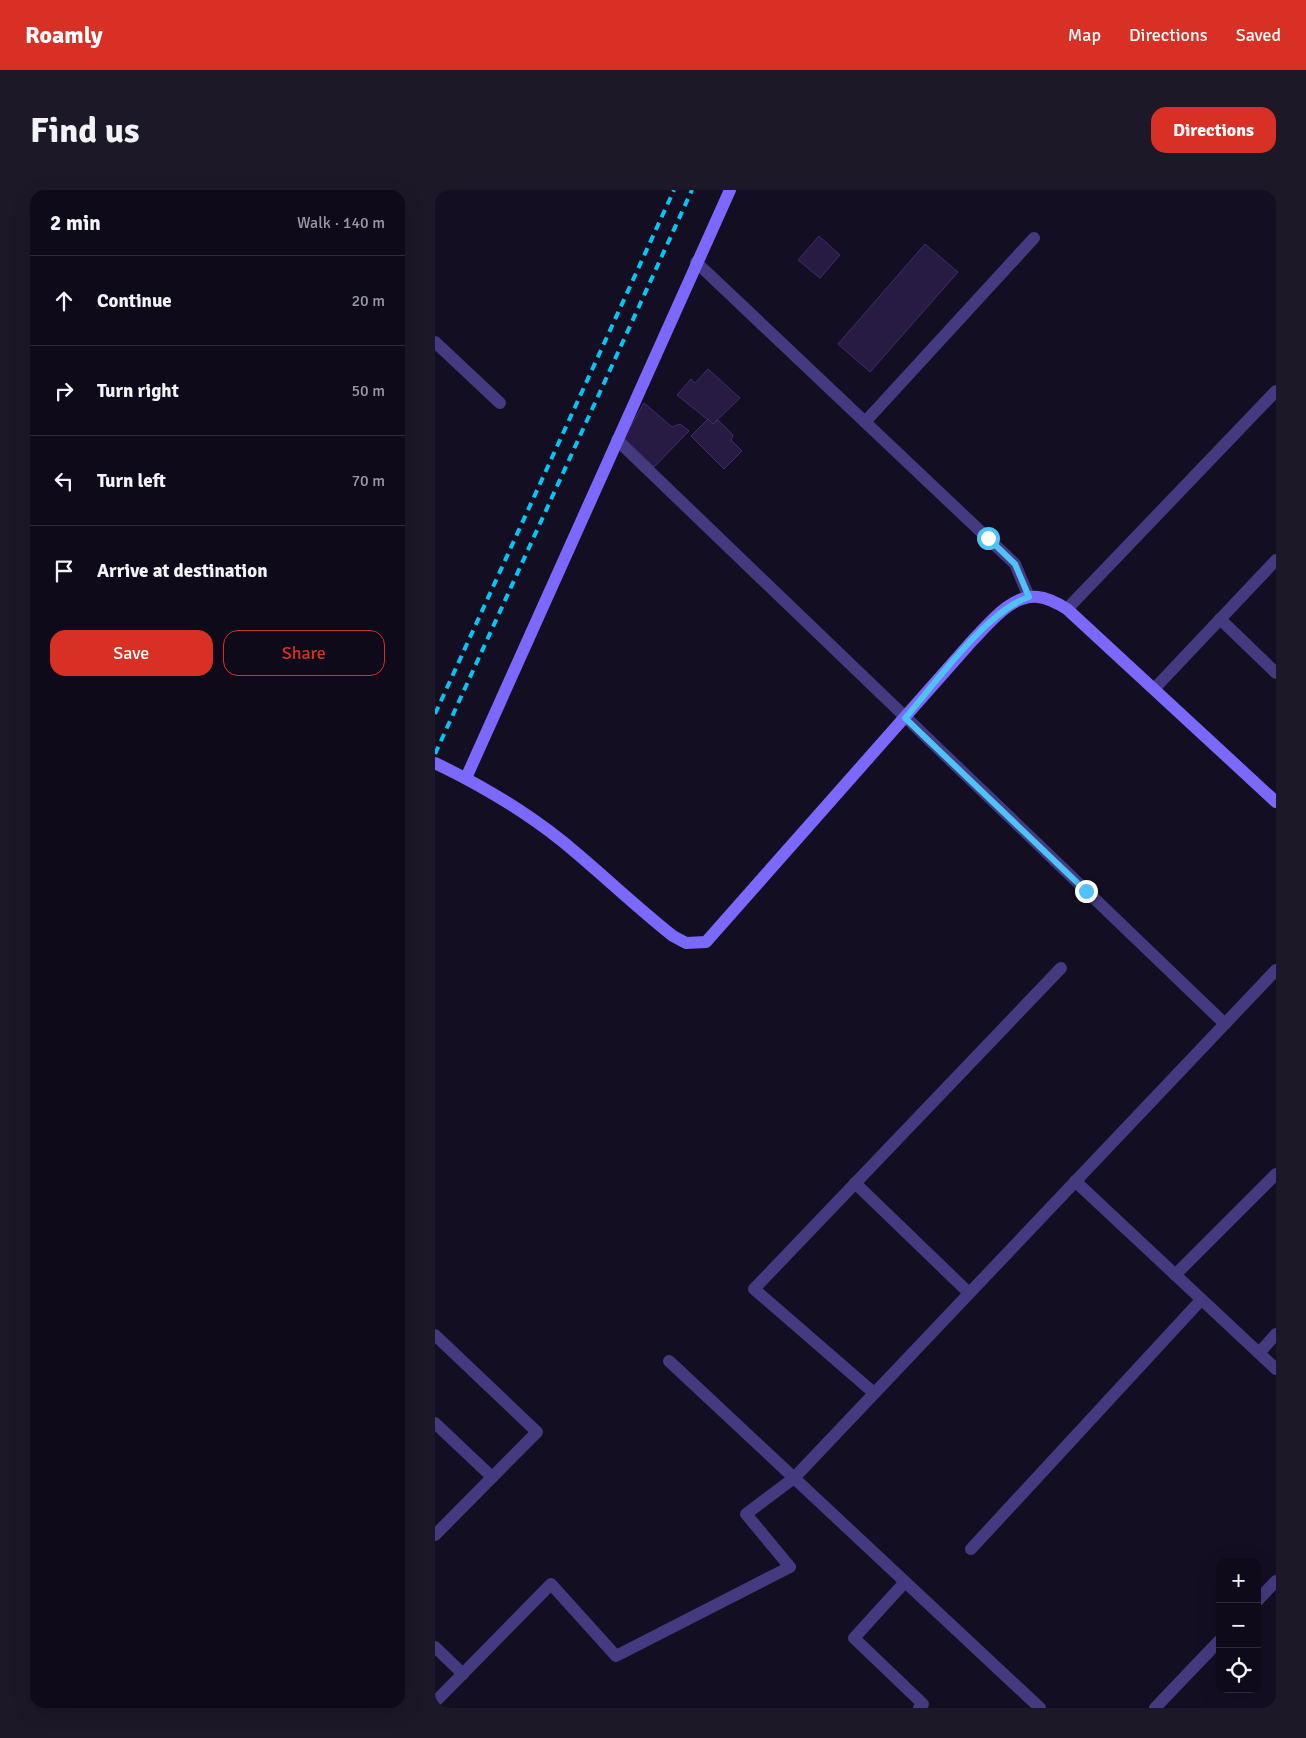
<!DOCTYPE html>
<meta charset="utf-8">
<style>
body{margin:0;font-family:Signika,sans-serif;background:#1c1827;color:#f1f3f6}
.controls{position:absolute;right:15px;bottom:15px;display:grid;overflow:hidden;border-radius:10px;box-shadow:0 5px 20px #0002}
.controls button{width:45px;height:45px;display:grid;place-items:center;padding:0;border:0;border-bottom:1px solid #2e2b39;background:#0e0a1a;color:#f1f3f6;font:25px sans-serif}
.stop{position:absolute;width:15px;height:15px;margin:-11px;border:4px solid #4fc3f7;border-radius:50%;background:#fff}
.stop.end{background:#4fc3f7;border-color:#fff;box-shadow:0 1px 5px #0008}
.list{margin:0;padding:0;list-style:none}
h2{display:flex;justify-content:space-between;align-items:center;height:65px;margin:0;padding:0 20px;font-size:21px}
h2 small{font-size:16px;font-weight:400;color:#9b9aa2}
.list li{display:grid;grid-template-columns:32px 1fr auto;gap:15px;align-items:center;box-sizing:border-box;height:90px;padding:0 20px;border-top:1px solid #2e2b39}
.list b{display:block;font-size:19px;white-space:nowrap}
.list em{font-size:16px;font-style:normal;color:#9b9aa2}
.actions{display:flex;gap:10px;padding:15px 20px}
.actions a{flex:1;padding:11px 0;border:1px solid #d93025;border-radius:15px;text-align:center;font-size:18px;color:#d93025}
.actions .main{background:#d93025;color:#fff}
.icon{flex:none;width:28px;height:28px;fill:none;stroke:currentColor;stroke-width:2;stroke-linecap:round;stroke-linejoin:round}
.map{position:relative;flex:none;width:841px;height:1518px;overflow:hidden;border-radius:15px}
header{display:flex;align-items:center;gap:30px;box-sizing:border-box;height:70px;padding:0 25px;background:#d93025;color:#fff}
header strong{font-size:24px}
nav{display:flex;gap:28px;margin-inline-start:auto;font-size:18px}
.intro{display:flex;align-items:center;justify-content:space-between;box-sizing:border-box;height:120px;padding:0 30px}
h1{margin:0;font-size:35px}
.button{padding:12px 22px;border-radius:15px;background:#d93025;color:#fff;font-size:18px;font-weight:700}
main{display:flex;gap:30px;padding:0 30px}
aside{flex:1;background:#0e0a1a;border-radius:15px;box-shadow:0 5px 20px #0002}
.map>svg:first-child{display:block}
.building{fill:#271a43;stroke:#402d6e}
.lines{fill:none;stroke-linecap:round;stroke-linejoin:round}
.street{stroke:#433a80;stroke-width:12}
.secondary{stroke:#7b68fc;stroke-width:12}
.rail{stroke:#04c5f6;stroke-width:4;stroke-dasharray:8 6;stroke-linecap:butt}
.route{stroke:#4fc3f7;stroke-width:6}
</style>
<header>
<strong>Roamly</strong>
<nav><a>Map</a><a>Directions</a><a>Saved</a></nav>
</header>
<div class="intro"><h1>Find us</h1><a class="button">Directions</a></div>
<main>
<aside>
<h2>2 min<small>Walk · 140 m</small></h2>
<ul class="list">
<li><svg class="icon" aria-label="ahead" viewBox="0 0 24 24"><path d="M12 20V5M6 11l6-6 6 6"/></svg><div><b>Continue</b></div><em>20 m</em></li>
<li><svg class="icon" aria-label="right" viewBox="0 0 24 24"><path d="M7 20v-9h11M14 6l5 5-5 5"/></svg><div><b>Turn right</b></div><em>50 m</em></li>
<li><svg class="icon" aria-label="left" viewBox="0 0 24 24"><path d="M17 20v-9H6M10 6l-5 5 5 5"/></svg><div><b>Turn left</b></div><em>70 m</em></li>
<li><svg class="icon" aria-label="arrive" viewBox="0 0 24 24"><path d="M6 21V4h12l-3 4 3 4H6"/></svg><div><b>Arrive at destination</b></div></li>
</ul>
<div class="actions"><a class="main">Save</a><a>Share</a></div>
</aside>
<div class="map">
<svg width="841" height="1518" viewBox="0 0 841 1518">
<rect width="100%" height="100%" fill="#130e22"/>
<g class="building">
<path d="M384,46L405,65L385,88L363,70Z"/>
<path d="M490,54L523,82L435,182L403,154Z"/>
<path d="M273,179L305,208L278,234L242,205L256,189L260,193Z"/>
<path d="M209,213L237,237L245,234L254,241L219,277L189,248Z"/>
<path d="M273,229L278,234L283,230L298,245L296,250L307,261L289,279L256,246Z"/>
</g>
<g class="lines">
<g class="street">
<path d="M261,72L580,374L594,407"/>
<path d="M0,152L65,213"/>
<path d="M430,232L599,48"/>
<path d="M182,250L790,834"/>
<path d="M632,419L841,201"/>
<path d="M785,429L841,483"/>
<path d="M719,499L841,370"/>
<path d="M640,991L841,1179"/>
<path d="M420,993L534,1103"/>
<path d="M740,1085L841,984"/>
<path d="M0,1145L102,1242L0,1345"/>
<path d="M824,1163L841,1144"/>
<path d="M234,1171L605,1518"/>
<path d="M439,1203L319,1099L626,778"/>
<path d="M0,1233L57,1287"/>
<path d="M536,1359L766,1110"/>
<path d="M470,1392L419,1448L488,1514L484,1518"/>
<path d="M822,1411L841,1391"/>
<path d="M0,1457L28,1484"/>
<path d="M0,1512L116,1394L181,1466L355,1377L311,1324L359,1288L841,780"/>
<path d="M720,1518L785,1450"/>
</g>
<g class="secondary">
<path d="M0,573C46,595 88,620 127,651C165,682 200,716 238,746L251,753L271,752L537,451C554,434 576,404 603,407C613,408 624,414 632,419L841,612"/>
<path d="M31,588L295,0"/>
</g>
<g class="rail">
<path d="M0,524L239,0"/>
<path d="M0,564L257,0"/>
</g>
</g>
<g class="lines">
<path class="route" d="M553,348L580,374L594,407C551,421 500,494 470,528L651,701"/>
</g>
</svg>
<div class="controls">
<button>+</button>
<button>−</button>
<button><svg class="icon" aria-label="locate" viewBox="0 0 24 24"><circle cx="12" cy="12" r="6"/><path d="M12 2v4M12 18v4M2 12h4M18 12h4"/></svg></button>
</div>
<div class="stop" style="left:553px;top:348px"></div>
<div class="stop end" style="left:651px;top:701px"></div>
</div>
</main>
